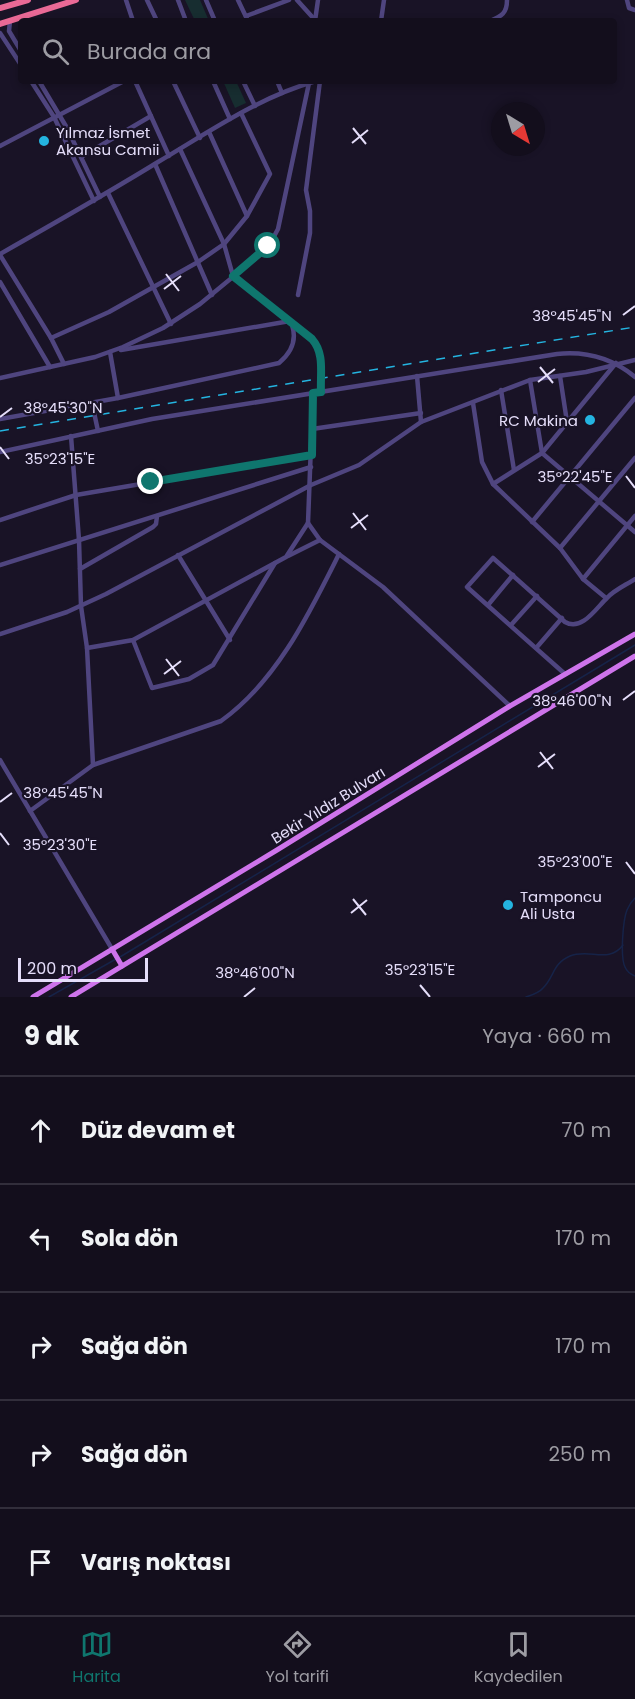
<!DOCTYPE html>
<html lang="tr">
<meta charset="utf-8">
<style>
body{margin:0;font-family:Poppins,sans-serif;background:#1c1725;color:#f1f3f6}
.compass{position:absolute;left:491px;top:102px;width:54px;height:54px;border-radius:50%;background:#130e1c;box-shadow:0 3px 9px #0003;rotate:142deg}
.scale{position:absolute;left:18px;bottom:15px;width:130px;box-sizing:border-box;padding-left:6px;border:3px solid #e5defa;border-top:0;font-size:16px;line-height:21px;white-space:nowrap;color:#e5defa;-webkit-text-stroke:4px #191326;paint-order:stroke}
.stop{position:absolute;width:18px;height:18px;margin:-14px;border:4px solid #0f766e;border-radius:50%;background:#fff}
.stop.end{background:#0f766e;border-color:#fff;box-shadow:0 2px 6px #0008}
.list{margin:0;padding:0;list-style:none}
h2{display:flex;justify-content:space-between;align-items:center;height:78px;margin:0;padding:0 24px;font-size:26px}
h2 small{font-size:20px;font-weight:400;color:#9d9ca3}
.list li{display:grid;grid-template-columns:39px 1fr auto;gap:18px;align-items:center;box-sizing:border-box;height:108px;padding:0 24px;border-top:2px solid #322e3b}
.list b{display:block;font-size:22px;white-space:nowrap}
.list em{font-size:20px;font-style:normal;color:#9d9ca3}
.icon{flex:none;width:33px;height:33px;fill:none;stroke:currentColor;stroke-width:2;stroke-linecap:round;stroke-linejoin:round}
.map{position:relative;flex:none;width:635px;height:997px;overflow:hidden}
.search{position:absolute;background:#130e1c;box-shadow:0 3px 9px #0003;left:18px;right:18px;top:18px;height:66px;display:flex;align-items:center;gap:15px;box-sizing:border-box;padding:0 21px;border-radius:6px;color:#9d9ca3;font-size:22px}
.sheet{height:618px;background:#130e1c}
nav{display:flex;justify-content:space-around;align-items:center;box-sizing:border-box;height:84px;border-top:2px solid #322e3b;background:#130e1c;font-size:16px;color:#9d9ca3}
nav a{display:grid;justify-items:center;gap:3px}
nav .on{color:#0f766e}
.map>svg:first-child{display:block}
.green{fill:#172d30}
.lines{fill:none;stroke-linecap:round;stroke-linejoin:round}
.stream{stroke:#162348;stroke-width:1.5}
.minor{stroke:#4f457f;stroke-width:4.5}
.major{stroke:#ce74eb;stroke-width:5}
.highway{stroke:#ea6996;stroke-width:6}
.rail{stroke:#24b4e0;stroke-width:1.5;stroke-dasharray:9 8;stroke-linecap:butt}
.route{stroke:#0f766e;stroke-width:8}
.ticks{fill:none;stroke:#e5defa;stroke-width:2}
.poi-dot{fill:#24b4e0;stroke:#191326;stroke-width:2}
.labels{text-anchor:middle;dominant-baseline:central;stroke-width:4.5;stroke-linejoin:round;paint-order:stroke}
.poi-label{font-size:15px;fill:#e5defa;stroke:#191326;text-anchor:start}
.street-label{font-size:15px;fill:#e5defa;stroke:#191326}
.ticks-label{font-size:15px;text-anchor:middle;fill:#e5defa;stroke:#191326;stroke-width:4.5;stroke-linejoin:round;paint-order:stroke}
</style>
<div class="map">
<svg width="635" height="997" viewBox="0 0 635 997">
<rect width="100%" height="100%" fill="#191326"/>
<g class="green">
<path d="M185,0H200L209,21H195Z"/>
<path d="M223,81H236L246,103L235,108Z"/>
</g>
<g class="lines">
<g class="stream">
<path d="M635,898C632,901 629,905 627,910C623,920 620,957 625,967C627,972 630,974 635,976"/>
<path d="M120,957L635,645"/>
<path d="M49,997L116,959"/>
<path d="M526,997C532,995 539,993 543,988C555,976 552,964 570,956C589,948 609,964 623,945"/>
</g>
<g class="minor">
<path d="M126,0L133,21"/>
<path d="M147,0L157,21"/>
<path d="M178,0L186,21"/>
<path d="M206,0L215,21"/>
<path d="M238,0L248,21"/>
<path d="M297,0L315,20L313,21"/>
<path d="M627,0L629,8L635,10"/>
<path d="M246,16L289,0"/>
<path d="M10,21L9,31L21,51"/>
<path d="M315,21L318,0"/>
<path d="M381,21L384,0"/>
<path d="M490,21C502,16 507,13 507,0"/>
<path d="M0,33L21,65"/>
<path d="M31,81L54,117L94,201"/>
<path d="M39,81L67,128L100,197"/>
<path d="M135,81L169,156"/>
<path d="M173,81L200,138"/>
<path d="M213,81L230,119"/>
<path d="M243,81L255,106"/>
<path d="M277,81L282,93"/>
<path d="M209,132L247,216"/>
<path d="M0,146L124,81"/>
<path d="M81,157L151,116"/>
<path d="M155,164L212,295"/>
<path d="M108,193L171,324"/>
<path d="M0,254C53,224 106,194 158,162C209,132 259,97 316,81"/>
<path d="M0,255L51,338L64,364"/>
<path d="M0,282L50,367"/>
<path d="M298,295L310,233V211L306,190L320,81"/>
<path d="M292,323C327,352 319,349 321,392"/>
<path d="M51,338L109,312L198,262L224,244L247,216L270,174L241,113"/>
<path d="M121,350L290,321"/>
<path d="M110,352L118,398"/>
<path d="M417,376L421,422"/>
<path d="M560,376L567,422"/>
<path d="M0,378L95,357L123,347L163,328L200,304L262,253L271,242L278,229L309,83"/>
<path d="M530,380L542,453L635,532"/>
<path d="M501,390L514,470"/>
<path d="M92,403L98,431"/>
<path d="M473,403L482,462L493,484L560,548L583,579L606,598"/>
<path d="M0,419L118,398L279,363C291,353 297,340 292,325L233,276L224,244L180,149"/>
<path d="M312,429L421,413"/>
<path d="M0,452L152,419L557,354C586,351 612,358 635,377"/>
<path d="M493,484L542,453L616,363"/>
<path d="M0,520L76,495L312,455"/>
<path d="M532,522L635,398"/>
<path d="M308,523L320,540L383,587L510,706"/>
<path d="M560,548L635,458"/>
<path d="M178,555L230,640"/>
<path d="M288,556L320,540"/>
<path d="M0,565L311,467"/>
<path d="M80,569L153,527L156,524L157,516"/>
<path d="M583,579L635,516"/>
<path d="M488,605L513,575"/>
<path d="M511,625L537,596"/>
<path d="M0,634L67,612L106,594L311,485L359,465L421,422L530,380L586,372L635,360"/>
<path d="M133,640L152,688L189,679L213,665L275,563"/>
<path d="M537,647L562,618"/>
<path d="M87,648L133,640L286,557L308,523L313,393"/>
<path d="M565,674L467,587L493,558L565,622C582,632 597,607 607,598C614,590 626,585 635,579"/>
<path d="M0,760L112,949"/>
<path d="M93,765L221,721C277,681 309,614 339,554"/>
<path d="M30,811L93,765L87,648L81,606L79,540L71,436"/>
</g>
<g class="major">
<path d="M112,949L122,966"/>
<path d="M33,997L277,850L510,706L635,634"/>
<path d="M71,997L635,656"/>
</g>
<g class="highway">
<path d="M0,8L28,0"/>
<path d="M0,24L76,0"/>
</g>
<path class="rail" d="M0,431L635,327"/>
</g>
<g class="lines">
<path class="route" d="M151,482L312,455L313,393L321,392C320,373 325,354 312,339L233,276L268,246"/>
</g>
<path class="ticks" d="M353,128L366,144M352,143L368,130M166,274L179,291M164,289L181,276M623,315L635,306M540,367L553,383M538,382L555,369M0,417L12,408M0,447L9,459M626,476L635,488M353,513L366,530M351,528L368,515M166,659L179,676M164,674L181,661M623,700L635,691M540,752L553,769M538,767L555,754M0,802L12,793M0,833L9,845M626,862L635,874M353,899L366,915M351,913L367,900M420,985L430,997M244,997L255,988"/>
<g class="poi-dot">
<circle cx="44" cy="141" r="6"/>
<circle cx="590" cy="420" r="6"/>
<circle cx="508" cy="905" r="6"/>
</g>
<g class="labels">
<g class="poi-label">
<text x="56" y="132">Yılmaz İsmet<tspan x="56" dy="17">Akansu Camii</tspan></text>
<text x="578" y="420" text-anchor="end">RC Makina</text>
<text x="520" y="896">Tamponcu<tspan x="520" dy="17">Ali Usta</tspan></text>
</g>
<g class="street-label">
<text transform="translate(328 805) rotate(-32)">Bekir Yıldız Bulvarı</text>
</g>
</g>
<g class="ticks-label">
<text x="572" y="321">38°45'45"N</text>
<text x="63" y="413">38°45'30"N</text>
<text x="60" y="464">35°23'15"E</text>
<text x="575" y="482">35°22'45"E</text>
<text x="572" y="706">38°46'00"N</text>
<text x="63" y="798">38°45'45"N</text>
<text x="60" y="850">35°23'30"E</text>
<text x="575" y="867">35°23'00"E</text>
<text x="420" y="975">35°23'15"E</text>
<text x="255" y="978">38°46'00"N</text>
</g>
</svg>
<svg class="compass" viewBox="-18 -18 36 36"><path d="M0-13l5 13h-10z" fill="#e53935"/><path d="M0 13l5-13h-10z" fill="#9d9ca3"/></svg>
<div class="scale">200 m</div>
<div class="stop" style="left:268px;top:246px"></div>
<div class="stop end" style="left:151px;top:482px"></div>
<div class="search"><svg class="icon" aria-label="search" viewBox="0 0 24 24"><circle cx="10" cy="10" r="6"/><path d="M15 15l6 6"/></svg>Burada ara</div>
</div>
<section class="sheet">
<h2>9 dk<small>Yaya · 660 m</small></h2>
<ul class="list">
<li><svg class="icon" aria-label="ahead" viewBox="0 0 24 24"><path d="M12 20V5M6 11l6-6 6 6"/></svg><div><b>Düz devam et</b></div><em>70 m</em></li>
<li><svg class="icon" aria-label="left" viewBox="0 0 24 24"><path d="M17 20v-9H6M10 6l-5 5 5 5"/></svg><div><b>Sola dön</b></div><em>170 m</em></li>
<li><svg class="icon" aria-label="right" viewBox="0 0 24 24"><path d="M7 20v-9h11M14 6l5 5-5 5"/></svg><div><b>Sağa dön</b></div><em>170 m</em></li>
<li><svg class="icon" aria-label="right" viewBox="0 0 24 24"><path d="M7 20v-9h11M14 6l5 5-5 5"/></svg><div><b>Sağa dön</b></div><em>250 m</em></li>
<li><svg class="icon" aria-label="arrive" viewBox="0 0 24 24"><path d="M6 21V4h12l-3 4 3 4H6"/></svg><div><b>Varış noktası</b></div></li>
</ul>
</section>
<nav>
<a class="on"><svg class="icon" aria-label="map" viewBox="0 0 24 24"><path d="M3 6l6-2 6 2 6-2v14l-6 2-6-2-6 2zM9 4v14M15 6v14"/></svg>Harita</a>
<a><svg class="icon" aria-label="directions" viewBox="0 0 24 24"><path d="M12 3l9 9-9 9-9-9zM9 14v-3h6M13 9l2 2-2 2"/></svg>Yol tarifi</a>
<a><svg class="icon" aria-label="saved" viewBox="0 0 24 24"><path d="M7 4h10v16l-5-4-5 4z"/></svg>Kaydedilen</a>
</nav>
